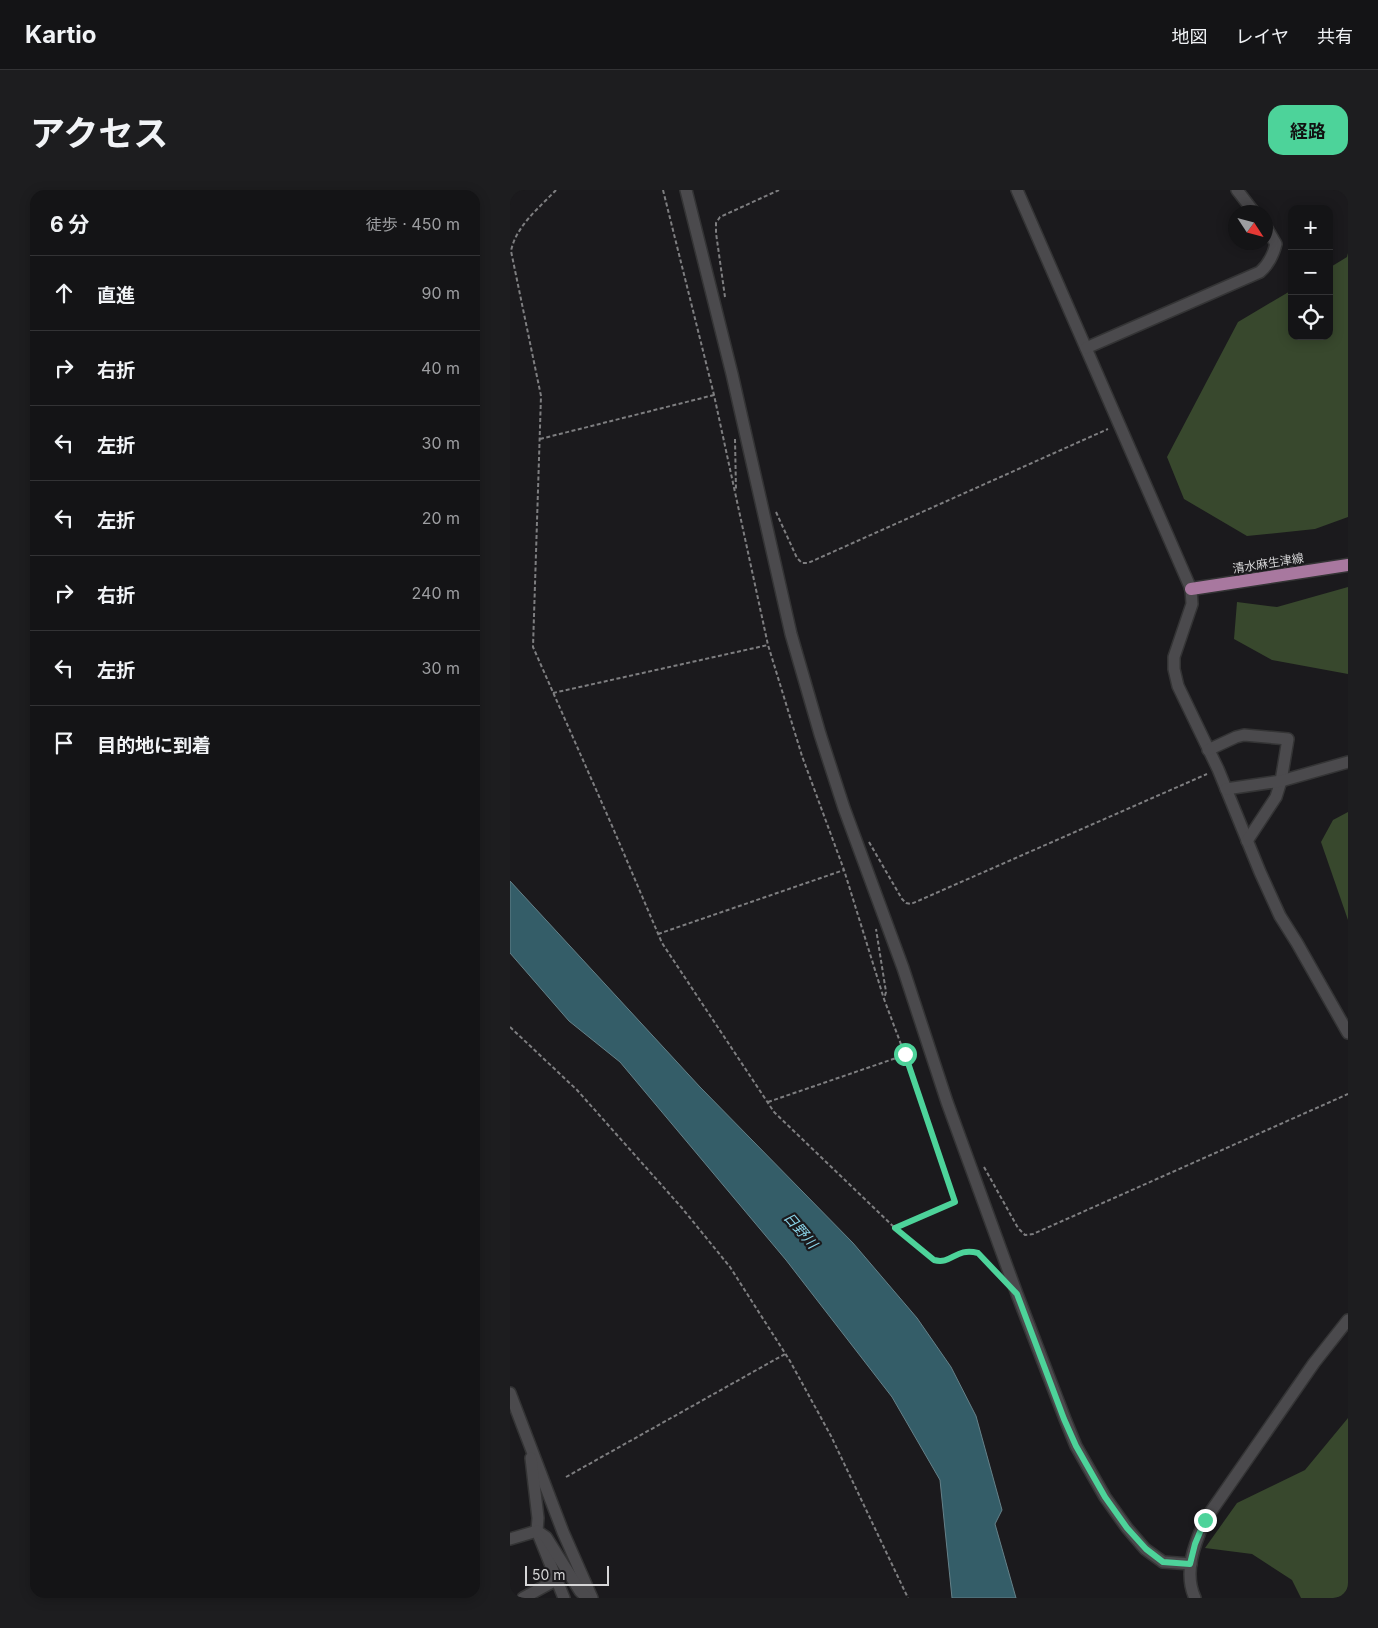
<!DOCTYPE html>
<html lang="ja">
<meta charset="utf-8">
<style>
body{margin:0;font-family:Inter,"Noto Sans JP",sans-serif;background:#1d1d1f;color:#f1f3f6}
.controls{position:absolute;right:15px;top:15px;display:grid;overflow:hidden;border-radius:10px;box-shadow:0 2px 12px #0003}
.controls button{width:45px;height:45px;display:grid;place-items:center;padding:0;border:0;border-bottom:1px solid #333335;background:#141416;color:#f1f3f6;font:25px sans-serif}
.compass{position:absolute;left:718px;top:15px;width:45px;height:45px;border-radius:50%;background:#141416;box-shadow:0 2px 12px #0003;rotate:126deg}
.scale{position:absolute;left:15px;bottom:12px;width:84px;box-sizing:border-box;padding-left:5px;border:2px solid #d6d6d7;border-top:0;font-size:14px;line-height:18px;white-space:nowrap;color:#d6d6d7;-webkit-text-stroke:4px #1b1a1d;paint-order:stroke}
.stop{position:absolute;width:15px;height:15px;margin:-11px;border:4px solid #4dd39a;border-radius:50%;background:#fff}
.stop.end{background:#4dd39a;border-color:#fff;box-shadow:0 1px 5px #0008}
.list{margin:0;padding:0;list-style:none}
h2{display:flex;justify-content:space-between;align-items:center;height:65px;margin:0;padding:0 20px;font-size:21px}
h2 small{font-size:16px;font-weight:400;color:#9d9ea1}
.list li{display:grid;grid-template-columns:32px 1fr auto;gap:15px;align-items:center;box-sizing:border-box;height:75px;padding:0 20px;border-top:1px solid #333335}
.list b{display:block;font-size:19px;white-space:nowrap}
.list em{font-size:16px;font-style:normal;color:#9d9ea1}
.icon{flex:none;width:28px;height:28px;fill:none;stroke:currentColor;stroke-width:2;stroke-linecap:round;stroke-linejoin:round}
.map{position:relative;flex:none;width:838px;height:1408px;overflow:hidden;border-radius:15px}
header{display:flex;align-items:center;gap:30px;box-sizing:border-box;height:70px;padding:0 25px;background:#141416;border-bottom:1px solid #333335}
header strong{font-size:24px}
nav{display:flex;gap:28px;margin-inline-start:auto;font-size:18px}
.intro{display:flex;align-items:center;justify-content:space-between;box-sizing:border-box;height:120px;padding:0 30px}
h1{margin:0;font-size:35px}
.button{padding:12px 22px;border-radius:15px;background:#4dd39a;color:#111;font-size:18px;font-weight:700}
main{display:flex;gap:30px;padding:0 30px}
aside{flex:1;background:#141416;border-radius:15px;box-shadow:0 2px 12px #0003}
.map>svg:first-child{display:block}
.forest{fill:#38482d}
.water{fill:#345d68;stroke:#658189}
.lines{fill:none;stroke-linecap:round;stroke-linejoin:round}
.minor-casing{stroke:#343435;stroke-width:14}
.major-casing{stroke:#343435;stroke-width:15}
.path{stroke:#7e7e80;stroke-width:2;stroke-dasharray:4 2.5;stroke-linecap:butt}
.minor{stroke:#4b4a4d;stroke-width:11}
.major{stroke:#a8789f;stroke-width:12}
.route{stroke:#4dd39a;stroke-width:6}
.labels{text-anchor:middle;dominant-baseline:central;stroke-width:4.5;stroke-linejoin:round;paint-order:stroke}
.street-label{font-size:12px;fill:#d6d6d7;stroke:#1b1a1d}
.water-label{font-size:14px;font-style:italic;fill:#8bd5ea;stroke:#1b1a1d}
</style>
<header>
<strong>Kartio</strong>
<nav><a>地図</a><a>レイヤ</a><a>共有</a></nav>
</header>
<div class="intro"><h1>アクセス</h1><a class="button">経路</a></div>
<main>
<aside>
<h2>6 分<small>徒歩 · 450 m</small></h2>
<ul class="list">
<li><svg class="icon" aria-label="ahead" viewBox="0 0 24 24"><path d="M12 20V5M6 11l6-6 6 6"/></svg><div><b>直進</b></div><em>90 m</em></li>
<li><svg class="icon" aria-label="right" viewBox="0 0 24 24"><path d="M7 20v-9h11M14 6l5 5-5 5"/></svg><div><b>右折</b></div><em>40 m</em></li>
<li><svg class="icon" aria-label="left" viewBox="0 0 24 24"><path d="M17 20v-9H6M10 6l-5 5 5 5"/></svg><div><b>左折</b></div><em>30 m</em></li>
<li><svg class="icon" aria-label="left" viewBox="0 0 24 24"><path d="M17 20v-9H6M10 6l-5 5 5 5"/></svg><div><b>左折</b></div><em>20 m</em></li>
<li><svg class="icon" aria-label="right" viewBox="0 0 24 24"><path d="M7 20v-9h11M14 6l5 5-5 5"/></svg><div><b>右折</b></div><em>240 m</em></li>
<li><svg class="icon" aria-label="left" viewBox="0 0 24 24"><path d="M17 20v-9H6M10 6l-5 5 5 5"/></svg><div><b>左折</b></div><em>30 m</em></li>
<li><svg class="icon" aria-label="arrive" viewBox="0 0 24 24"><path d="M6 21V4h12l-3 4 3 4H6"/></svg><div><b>目的地に到着</b></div></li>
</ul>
</aside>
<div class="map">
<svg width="838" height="1408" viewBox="0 0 838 1408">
<rect width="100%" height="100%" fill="#1b1a1d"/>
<g class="forest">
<path d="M838,63V327L805,339L737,346L674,309L657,267L728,132L782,100V146H819V78L837,67Z"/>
<path d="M838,397V484L762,470L724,449L727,412L767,417Z"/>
<path d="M838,622V730L811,652L823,630Z"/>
<path d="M838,1228V1408H791L782,1390L742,1364L695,1358L727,1313L795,1280Z"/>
</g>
<path class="water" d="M0,691L190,897L343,1053L407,1128L441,1177L466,1226L492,1320L485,1334L506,1408H442L430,1290L382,1207L276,1070L110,872L59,831L0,763Z"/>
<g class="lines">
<g class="minor-casing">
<g id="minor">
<path d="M176,0L222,184L281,444L310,544L334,618L393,778L437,912L507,1104L555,1229L566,1256L595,1307L617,1338L635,1359L653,1372L681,1374"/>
<path d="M507,0L681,399L682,414L664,467V479L668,496L708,579L750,682L770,726L787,753L838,843"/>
<path d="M727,0L744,22"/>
<path d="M576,158L750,82C759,74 763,66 766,54L756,37"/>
<path d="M698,560L726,547L734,545L778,549L771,591L766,607L737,651"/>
<path d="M716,599L771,591L838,572"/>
<path d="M0,1203L53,1342L82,1408"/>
<path d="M21,1268L28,1328L27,1341L54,1408"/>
<path d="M0,1349L27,1341L36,1347L70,1401L77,1408"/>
<path d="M13,1408L46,1390"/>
<path d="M685,1408C673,1382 685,1353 695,1330L804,1173L838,1130"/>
</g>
</g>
<g class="major-casing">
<path id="major" d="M681,399L838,375"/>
</g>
<g class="path">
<path d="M46,0C29,18 6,36 1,61L31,206L23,457L103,638L152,753L264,922L385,1038L424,1070C440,1074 453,1053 468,1063C475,1067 481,1077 487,1083"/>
<path d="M153,0L204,205L258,455L292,566L334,680L374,809"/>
<path d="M215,107L206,43V33L210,27L269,0"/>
<path d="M30,249L204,205"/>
<path d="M225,249L226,301"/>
<path d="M266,322L287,368L292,373H298L598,239"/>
<path d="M43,503L258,455"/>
<path d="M359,652L392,709L396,713L401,714L697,584"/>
<path d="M148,744L334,680"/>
<path d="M0,837L67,900L172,1018L220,1077L280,1171L321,1246L398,1408"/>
<path d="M258,912L395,865L374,809L376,802L366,739"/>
<path d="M474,977L508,1038L515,1045L523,1044L838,904"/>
<path d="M385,1038L445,1012L395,865"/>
<path d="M56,1287L275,1164"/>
</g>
<use href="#minor" class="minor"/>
<use href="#major" class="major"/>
</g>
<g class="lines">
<path class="route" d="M395,864L445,1012L385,1038L424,1070C442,1075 445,1057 468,1063L507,1104L554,1229L566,1256L595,1307L617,1338L636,1359L653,1372L680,1374L685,1354L695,1330"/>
</g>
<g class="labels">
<g class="street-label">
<text transform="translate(758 373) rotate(-9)">清水麻生津線</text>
</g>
<g class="water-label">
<text transform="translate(291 1040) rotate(49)">日野川</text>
</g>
</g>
</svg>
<div class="controls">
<button>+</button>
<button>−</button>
<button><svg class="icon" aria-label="locate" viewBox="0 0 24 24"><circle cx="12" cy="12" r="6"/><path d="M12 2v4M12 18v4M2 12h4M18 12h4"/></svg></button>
</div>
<svg class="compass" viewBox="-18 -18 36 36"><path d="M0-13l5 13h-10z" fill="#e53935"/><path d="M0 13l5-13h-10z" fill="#9d9ea1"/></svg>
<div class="scale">50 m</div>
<div class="stop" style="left:395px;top:864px"></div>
<div class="stop end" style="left:695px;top:1330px"></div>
</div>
</main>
